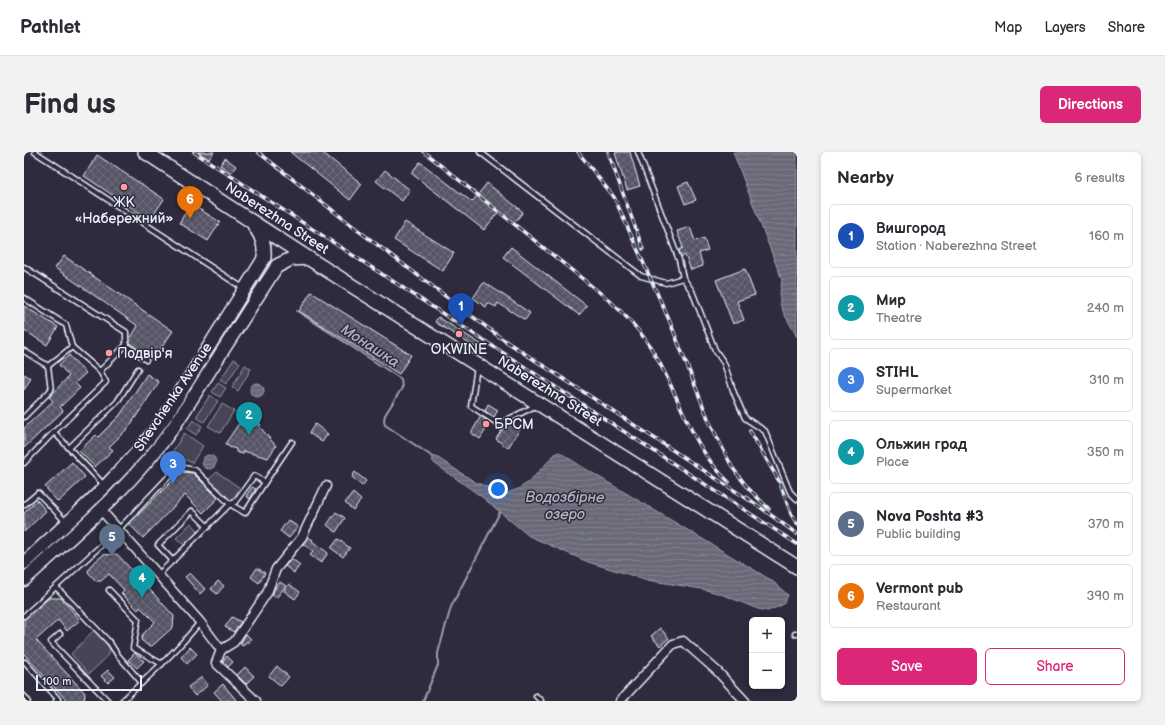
<!DOCTYPE html>
<meta charset="utf-8">
<style>
body{margin:0;font-family:"Balsamiq Sans",sans-serif;background:#f2f2f3;color:#2b2b33}
.controls{position:absolute;right:12px;bottom:12px;display:grid;overflow:hidden;border-radius:6px;box-shadow:0 2px 6px #0003}
.controls button{width:36px;height:36px;display:grid;place-items:center;padding:0;border:0;border-bottom:1px solid #e1e1e2;background:#fff;color:#2b2b33;font:20px sans-serif}
.scale{position:absolute;left:12px;bottom:10px;width:106px;box-sizing:border-box;padding-left:4px;border:2px solid #e8f1f8;border-top:0;font-size:11px;line-height:14px;white-space:nowrap;color:#e8f1f8;-webkit-text-stroke:3px #2f2a3d;paint-order:stroke}
.you{position:absolute;left:474px;top:337px;width:14px;height:14px;margin:-10px;border:3px solid #fff;border-radius:50%;background:#1a73e8;box-shadow:0 0 0 6px #1a73e833}
.badge{display:grid;place-items:center;width:26px;height:26px;border-radius:50%;background:#db2777;color:#fff;font-size:13px;font-weight:700}
.pin{position:absolute;translate:-50% -33px;filter:drop-shadow(0 1px 2px #0008)}
.pin::after{content:'';position:absolute;top:21px;width:14px;height:12px;background:inherit;clip-path:polygon(0 0,100% 0,50% 100%)}
.list{margin:0;padding:0;list-style:none}
h2{display:flex;justify-content:space-between;align-items:center;height:52px;margin:0;padding:0 16px;font-size:17px}
h2 small{font-size:13px;font-weight:400;color:#7c7c81}
.list li{display:grid;grid-template-columns:26px 1fr auto;gap:12px;align-items:center;box-sizing:border-box;height:64px;margin:0 8px 8px;padding:0 8px;border:1px solid #e1e1e2;border-radius:6px}
.list b{display:block;font-size:15px;white-space:nowrap}
.list p{margin:0;font-size:13px;white-space:nowrap;color:#7c7c81}
.list em{font-size:13px;font-style:normal;color:#7c7c81}
.actions{display:flex;gap:8px;padding:12px 16px}
.actions a{flex:1;padding:9px 0;border:1px solid #db2777;border-radius:6px;text-align:center;font-size:14px;color:#db2777}
.actions .main{background:#db2777;color:#fff}
.map{position:relative;flex:none;width:773px;height:549px;overflow:hidden;border-radius:6px}
header{display:flex;align-items:center;gap:24px;box-sizing:border-box;height:56px;padding:0 20px;background:#fff;border-bottom:1px solid #e1e1e2}
header strong{font-size:19px}
nav{display:flex;gap:22px;margin-inline-start:auto;font-size:14px}
.intro{display:flex;align-items:center;justify-content:space-between;box-sizing:border-box;height:96px;padding:0 24px}
h1{margin:0;font-size:28px}
.button{padding:10px 18px;border-radius:6px;background:#db2777;color:#fff;font-size:14px;font-weight:700}
main{display:flex;gap:24px;padding:0 24px}
aside{flex:1;background:#fff;border-radius:6px;box-shadow:0 2px 6px #0003}
.map>svg:first-child{display:block}
.green{fill:#464455;stroke:#979aa6}
.water{fill:url(#water-rules);stroke:#9c9fab}
.lines{fill:none;stroke-linecap:round;stroke-linejoin:round}
.stream{stroke:#9c9fab;stroke-width:2}
.building{fill:url(#building-cross-hatch);stroke:#e8f1f8}
.lane-casing{stroke:#e8f1f8;stroke-width:7}
.street-casing{stroke:#e8f1f8;stroke-width:11}
.secondary-casing{stroke:#e8f1f8;stroke-width:15}
.primary-casing{stroke:#e8f1f8;stroke-width:16}
.lane{stroke:#2f2a3d;stroke-width:4}
.street{stroke:#2f2a3d;stroke-width:8}
.secondary{stroke:#2f2a3d;stroke-width:12}
.primary{stroke:#2f2a3d;stroke-width:13}
.rail-casing{stroke:#e8f1f8;stroke-width:3.5}
.rail{stroke:#2f2a3d;stroke-width:2;stroke-dasharray:6;stroke-linecap:butt}
.poi-dot{fill:#ff9aa2;stroke:#2f2a3d;stroke-width:1.5}
.labels{text-anchor:middle;dominant-baseline:central;stroke-width:3;stroke-linejoin:round;paint-order:stroke}
.poi-label{font-size:14px;fill:#e8f1f8;stroke:#2f2a3d}
.street-label{font-size:14px;fill:#e8f1f8;stroke:#2f2a3d}
.water-label{font-size:15px;font-style:italic;fill:#afb4be;stroke:#2f2a3d}
</style>
<header>
<strong>Pathlet</strong>
<nav><a>Map</a><a>Layers</a><a>Share</a></nav>
</header>
<div class="intro"><h1>Find us</h1><a class="button">Directions</a></div>
<main>
<div class="map">
<svg width="773" height="549" viewBox="0 0 773 549">
<defs>
<pattern id="water-rules" width="6" height="5" patternUnits="userSpaceOnUse"><rect width="6" height="5" fill="#696978"/><path d="M0 2.5h6" fill="none" stroke="#7e7f8c"/></pattern>
<pattern id="building-cross-hatch" width="8" height="8" patternUnits="userSpaceOnUse"><rect width="8" height="8" fill="#575565"/><path d="M0 0l8 8M0 8l8-8" fill="none" stroke="#6f6e7c"/></pattern>
</defs>
<rect width="100%" height="100%" fill="#2f2a3d"/>
<filter id="ink" filterUnits="userSpaceOnUse"><feTurbulence type="fractalNoise" baseFrequency=".025" numOctaves="2"/><feDisplacementMap in="SourceGraphic" scale="8" xChannelSelector="R" yChannelSelector="G"/><feConvolveMatrix kernelMatrix="1 2 1 2 8 2 1 2 1" color-interpolation-filters="sRGB"/></filter>
<g filter="url(#ink)">
<g class="green">
<path d="M242,111H245V113L226,144L223,142Z"/>
<path d="M217,152H219L220,155L166,242L163,240Z"/>
<path d="M210,207L216,211L202,232L196,228Z"/>
<path d="M221,213L227,217L214,239L208,235Z"/>
<path d="M194,231L202,236L196,245L188,240Z"/>
<path d="M186,243L194,249L180,270L172,265Z"/>
<path d="M162,244L165,246L131,294L81,347V344C111,312 139,281 162,244Z"/>
<path d="M198,252L210,259L196,281L184,274Z"/>
<path d="M169,268L178,274L172,283L163,277Z"/>
<path d="M160,281L179,294L168,311L162,308L151,309L146,304Z"/>
<path d="M193,320L216,336L206,351L183,329Z"/>
<path d="M167,371L175,379L160,393L152,386Z"/>
<path d="M71,477L86,497L84,504L65,522L47,502Z"/>
</g>
<g class="water">
<path d="M709,0H773V185C769,177 757,158 756,151C755,143 757,135 758,128Z"/>
<circle cx="233" cy="238" r="7"/>
<path d="M535,300L565,319L747,428L764,443L760,452L744,459L734,457L697,442L678,437L623,428L564,410L505,384L458,345L410,311L408,308L411,304L451,330L480,342L494,337L505,330L532,301Z"/>
<circle cx="185" cy="310" r="7"/>
</g>
<g class="lines">
<g class="stream">
<path d="M273,159L377,227L378,236L361,263L360,268L361,273L409,305"/>
<path d="M399,549L414,513V501L427,455L476,360"/>
</g>
</g>
<g class="building">
<path d="M174,0H190L185,7Z"/>
<path d="M266,0H298L338,32L326,48Z"/>
<path d="M595,0H606L616,34L603,38L591,1Z"/>
<path d="M73,3L140,47L126,68L60,24Z"/>
<path d="M201,6L212,14L207,21L196,13Z"/>
<path d="M396,10L448,50L463,31L499,60L490,71L475,59L460,78L387,21Z"/>
<path d="M361,18L386,38L378,49L352,29Z"/>
<path d="M664,30L672,48L661,52L654,34Z"/>
<path d="M167,52L196,70L184,89L155,71Z"/>
<path d="M381,70L430,101L419,119L370,88Z"/>
<path d="M666,75L671,89L680,86L684,98L675,101L679,114L667,118L661,103L657,105L655,98L659,96L653,79Z"/>
<path d="M487,95L563,154L555,163L479,105Z"/>
<path d="M40,104L149,179L129,208L106,191V187L114,174L31,116Z"/>
<path d="M721,117L731,143L713,149L720,168L709,172L692,128Z"/>
<path d="M460,130L506,161L501,168L474,151L472,155L464,151L462,155L449,146Z"/>
<path d="M287,140L387,203L375,222L275,159Z"/>
<path d="M0,154L34,175L23,193L0,178Z"/>
<path d="M414,165L458,193L455,198L411,170Z"/>
<path d="M45,203L62,221L51,231L56,236L36,255L39,259L0,296V276L29,249L25,245L45,224L35,213Z"/>
<path d="M0,222L7,226L0,238Z"/>
<path d="M123,222L135,230L105,275L85,295L89,298L71,315L55,299L72,283L74,285L96,263Z"/>
<path d="M464,252L474,258L470,265L461,259Z"/>
<path d="M222,261L224,265L226,263L231,270L233,268L237,273L235,274L252,294L244,306L219,299V302L212,300V297L205,295V293L201,292Z"/>
<path d="M457,264L466,271L456,287L447,281Z"/>
<path d="M487,271L496,277L484,296L472,287L481,273Z"/>
<path d="M291,272L304,282L298,290L285,281Z"/>
<path d="M48,310L61,325L34,350L21,335Z"/>
<path d="M157,320L169,321L194,346L179,361L161,343L119,386L105,372Z"/>
<path d="M331,320L342,329L338,334L328,325Z"/>
<path d="M228,335L232,337L226,347L222,344Z"/>
<path d="M329,341L337,348L329,358L321,351Z"/>
<path d="M13,348L22,359L0,380V361Z"/>
<path d="M312,360L321,366L312,380L303,373Z"/>
<path d="M264,368L274,375L265,386L256,379Z"/>
<path d="M284,385L289,388L288,389L304,401L297,411L286,403L289,399L279,392Z"/>
<path d="M314,387L326,396L319,405L307,396Z"/>
<path d="M93,402L150,464L149,475L128,494L123,493L117,488L119,482L131,470L116,455L114,458L97,441L100,438L85,422L77,429H72L64,420L66,414L79,403Z"/>
<path d="M268,407L276,413L270,421L261,414Z"/>
<path d="M233,416L241,421L235,431L227,425Z"/>
<path d="M166,421L181,437L176,442L161,425Z"/>
<path d="M194,429L200,434L193,442L187,437Z"/>
<path d="M256,430L262,434L252,446L248,443L251,436Z"/>
<path d="M265,432L276,440L271,447L260,439Z"/>
<path d="M25,446H37L56,468L43,479L34,468L12,488L61,541L60,549H43L0,502V467Z"/>
<path d="M208,465L217,470L210,480L201,475Z"/>
<path d="M636,476L645,486L636,494L627,484Z"/>
<path d="M222,482L227,487L225,491L223,489L219,494L216,492Z"/>
<path d="M166,495L173,502L163,512L157,505Z"/>
<path d="M111,501L120,509L113,516L104,508Z"/>
<path d="M203,504L209,510L204,515L198,510Z"/>
<path d="M253,514L265,525L257,534L245,524Z"/>
<path d="M221,515L230,524L222,532L213,523Z"/>
<path d="M84,518L91,525L84,531L77,524Z"/>
<path d="M178,525L184,533L171,544L164,535Z"/>
<path d="M199,532L213,549H198L190,540Z"/>
</g>
<g class="lines">
<g class="lane-casing">
<g id="lane">
<path d="M11,0L219,136"/>
<path d="M456,0L617,124L642,131L659,126"/>
<path d="M614,0L655,108L659,126L668,139L691,198L700,211L710,241L721,266L741,279L766,340L773,347"/>
<path d="M0,115L102,180V193L122,208"/>
<path d="M0,146L42,173L48,195"/>
<path d="M0,199L24,214"/>
<path d="M453,215L447,254L475,272L513,253"/>
<path d="M76,219L102,193"/>
<path d="M0,265L27,238L24,214L48,195L76,219L82,230L30,280L80,333"/>
<path d="M45,296L93,250L114,217"/>
<path d="M0,311L30,280"/>
<path d="M206,352L211,350L230,324L241,330L268,290"/>
<path d="M206,352L221,361L241,330"/>
<path d="M0,353L14,341L42,370"/>
<path d="M149,409L134,393L168,359L184,375"/>
<path d="M32,435L86,491L93,502L118,531"/>
<path d="M85,438L114,468L109,496L138,512"/>
<path d="M0,464L95,377L154,315L171,318L206,352L134,423"/>
<path d="M36,482L27,490L84,549"/>
<path d="M771,482H773"/>
<path d="M1,510L34,547L32,549"/>
<path d="M0,544L4,549"/>
<path d="M512,544L517,549"/>
<path d="M98,549C125,524 153,499 176,470"/>
</g>
</g>
<g class="street-casing">
<g id="street">
<path d="M77,358L176,470L197,498L210,490L243,441L252,417L278,385L302,334"/>
<path d="M197,498L192,511L232,549"/>
<path d="M596,549L649,492L659,489L693,519L721,549"/>
</g>
</g>
<g class="secondary-casing">
<g id="secondary">
<path d="M0,411C50,365 101,320 141,265L240,106"/>
<path d="M0,428C54,379 109,333 151,273L253,114"/>
</g>
</g>
<g class="primary-casing">
<g id="primary">
<path d="M121,0L284,106L773,415"/>
<path d="M230,73C238,85 241,91 240,106"/>
<path d="M253,114L267,107L284,106"/>
</g>
</g>
<use href="#lane" class="lane"/>
<use href="#street" class="street"/>
<use href="#secondary" class="secondary"/>
<use href="#primary" class="primary"/>
<g class="rail-casing">
<g id="rail">
<path d="M170,0L773,392"/>
<path d="M234,0L335,79L477,186L725,348"/>
<path d="M400,0L585,148C602,164 618,180 630,201C656,244 667,296 705,330"/>
<path d="M554,0L590,45L646,170L685,269L708,315L724,336L745,357"/>
<path d="M584,0L619,97"/>
<path d="M726,279L755,329L767,362L773,372"/>
<path d="M722,345L773,382"/>
</g>
</g>
<use href="#rail" class="rail"/>
</g>
</g>
<g class="poi-dot">
<circle cx="100" cy="35" r="4"/>
<circle cx="435" cy="182" r="4"/>
<circle cx="85" cy="201" r="4"/>
<circle cx="462" cy="272" r="4"/>
</g>
<g class="labels">
<g class="poi-label">
<text x="100" y="50">ЖК<tspan x="100" dy="16">«Набережний»</tspan></text>
<text x="435" y="197">OKWINE</text>
<text x="93" y="201" text-anchor="start">Подвір'я</text>
<text x="470" y="272" text-anchor="start">БРСМ</text>
</g>
<g class="street-label">
<text transform="translate(253 66) rotate(33)">Naberezhna Street</text>
<text transform="translate(526 239) rotate(32)">Naberezhna Street</text>
<text transform="translate(149 245) rotate(-56)">Shevchenka Avenue</text>
</g>
<g class="water-label">
<text transform="translate(346 194) rotate(33)">Монашка</text>
<text x="541" y="345">Водозбірне<tspan x="541" dy="17">озеро</tspan></text>
</g>
</g>
</svg>
<div class="controls">
<button>+</button>
<button>−</button>
</div>
<div class="scale">100 m</div>
<div class="you"></div>
<div class="pin badge" style="left:437px;top:174px;background:#1a4fb4">1</div>
<div class="pin badge" style="left:225px;top:283px;background:#0f9aa8">2</div>
<div class="pin badge" style="left:149px;top:332px;background:#3f7fe0">3</div>
<div class="pin badge" style="left:118px;top:446px;background:#0f9aa8">4</div>
<div class="pin badge" style="left:88px;top:405px;background:#5c6f8a">5</div>
<div class="pin badge" style="left:166px;top:67px;background:#e8710a">6</div>
</div>
<aside>
<h2>Nearby<small>6 results</small></h2>
<ul class="list">
<li><span class="badge" style="background:#1a4fb4">1</span><div><b>Вишгород</b><p>Station · Naberezhna Street</p></div><em>160 m</em></li>
<li><span class="badge" style="background:#0f9aa8">2</span><div><b>Мир</b><p>Theatre</p></div><em>240 m</em></li>
<li><span class="badge" style="background:#3f7fe0">3</span><div><b>STIHL</b><p>Supermarket</p></div><em>310 m</em></li>
<li><span class="badge" style="background:#0f9aa8">4</span><div><b>Ольжин град</b><p>Place</p></div><em>350 m</em></li>
<li><span class="badge" style="background:#5c6f8a">5</span><div><b>Nova Poshta #3</b><p>Public building</p></div><em>370 m</em></li>
<li><span class="badge" style="background:#e8710a">6</span><div><b>Vermont pub</b><p>Restaurant</p></div><em>390 m</em></li>
</ul>
<div class="actions"><a class="main">Save</a><a>Share</a></div>
</aside>
</main>
